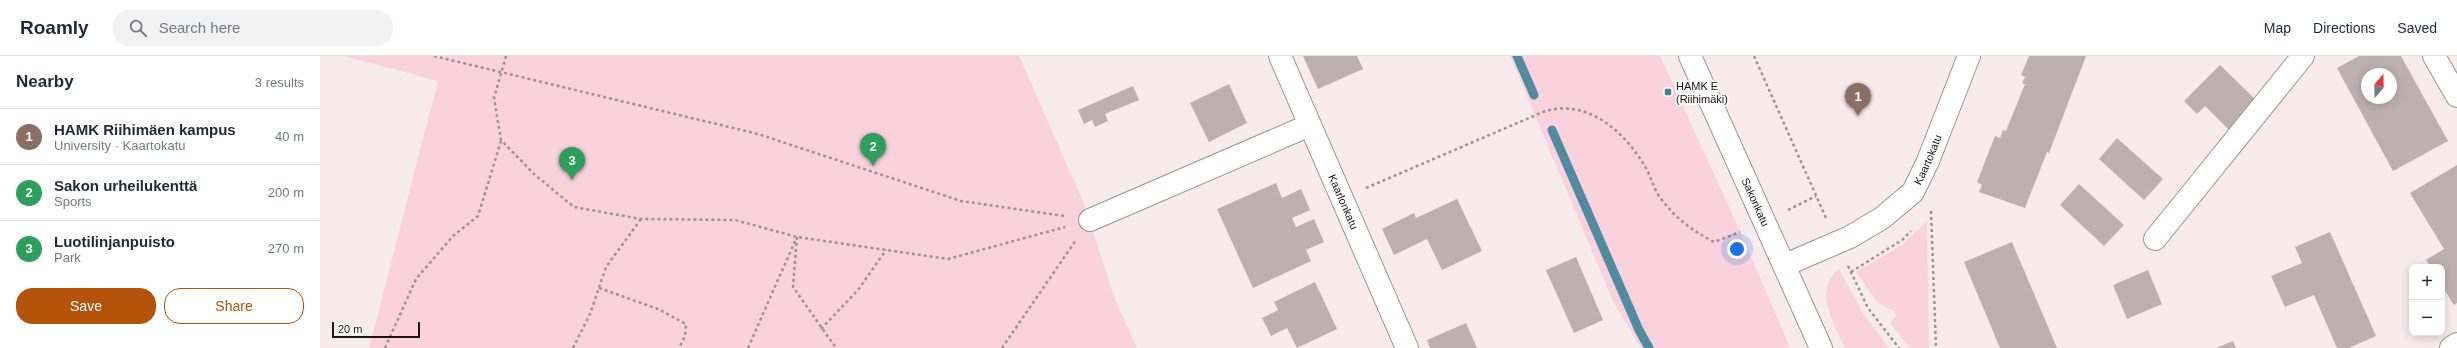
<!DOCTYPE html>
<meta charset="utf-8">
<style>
body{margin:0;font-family:Arial,sans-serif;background:#f2f2f3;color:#1f2937}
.controls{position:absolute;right:12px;bottom:12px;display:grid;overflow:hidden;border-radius:8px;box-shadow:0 2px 10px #0003}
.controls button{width:36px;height:36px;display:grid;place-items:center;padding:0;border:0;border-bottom:1px solid #e0e1e3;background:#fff;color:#1f2937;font:20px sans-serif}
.compass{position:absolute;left:2041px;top:12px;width:36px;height:36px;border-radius:50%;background:#fff;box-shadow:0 2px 10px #0003;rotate:20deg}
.scale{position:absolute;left:12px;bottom:10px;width:88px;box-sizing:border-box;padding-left:4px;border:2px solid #191415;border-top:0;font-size:11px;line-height:14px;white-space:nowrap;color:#191415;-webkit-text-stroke:3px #fefbfc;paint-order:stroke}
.you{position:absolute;left:1417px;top:193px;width:14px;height:14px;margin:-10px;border:3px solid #fff;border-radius:50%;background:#1a73e8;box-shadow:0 0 0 6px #1a73e833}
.badge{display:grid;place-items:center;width:26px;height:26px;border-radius:50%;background:#b45309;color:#fff;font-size:13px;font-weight:700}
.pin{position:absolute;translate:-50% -33px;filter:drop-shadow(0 1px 2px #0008)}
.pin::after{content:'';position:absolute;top:21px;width:14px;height:12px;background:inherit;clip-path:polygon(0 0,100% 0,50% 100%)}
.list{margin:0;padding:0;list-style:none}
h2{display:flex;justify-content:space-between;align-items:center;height:52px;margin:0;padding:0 16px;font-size:17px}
h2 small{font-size:13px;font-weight:400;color:#747a83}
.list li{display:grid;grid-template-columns:26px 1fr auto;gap:12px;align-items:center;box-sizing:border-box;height:56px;padding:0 16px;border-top:1px solid #e0e1e3}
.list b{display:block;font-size:15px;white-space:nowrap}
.list p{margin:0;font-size:13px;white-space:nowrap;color:#747a83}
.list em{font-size:13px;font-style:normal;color:#747a83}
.actions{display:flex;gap:8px;padding:12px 16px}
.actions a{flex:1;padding:9px 0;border:1px solid #b45309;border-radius:16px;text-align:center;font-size:14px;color:#b45309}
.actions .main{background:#b45309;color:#fff}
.icon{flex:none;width:22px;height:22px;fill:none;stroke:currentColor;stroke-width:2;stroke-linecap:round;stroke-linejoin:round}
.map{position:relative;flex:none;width:2137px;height:292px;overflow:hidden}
header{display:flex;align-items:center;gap:24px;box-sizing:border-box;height:56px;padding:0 20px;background:#fff;border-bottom:1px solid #e0e1e3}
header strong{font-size:19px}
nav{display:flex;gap:22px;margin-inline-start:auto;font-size:14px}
.search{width:280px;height:36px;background:#f2f2f3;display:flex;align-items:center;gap:10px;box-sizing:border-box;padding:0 14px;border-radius:16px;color:#747a83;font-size:15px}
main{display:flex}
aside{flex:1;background:#fff}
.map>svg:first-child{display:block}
.green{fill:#fad2dd}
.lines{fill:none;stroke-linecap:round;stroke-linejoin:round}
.stream{stroke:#508ca1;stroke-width:9}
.building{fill:#bdb0b3;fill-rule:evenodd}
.minor-casing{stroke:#9e9295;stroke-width:24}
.path{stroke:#9d9395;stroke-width:2.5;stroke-dasharray:3 3;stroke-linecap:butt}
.minor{stroke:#fff;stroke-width:22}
.poi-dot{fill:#448197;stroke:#fefbfc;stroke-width:1.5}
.labels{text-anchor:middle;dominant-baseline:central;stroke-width:3.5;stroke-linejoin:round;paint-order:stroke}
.poi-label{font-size:11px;fill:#191415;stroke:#fefbfc;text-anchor:start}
.street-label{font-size:11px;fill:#191415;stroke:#fefbfc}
</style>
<header>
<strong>Roamly</strong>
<div class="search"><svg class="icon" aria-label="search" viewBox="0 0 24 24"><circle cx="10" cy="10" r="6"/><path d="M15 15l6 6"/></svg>Search here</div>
<nav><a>Map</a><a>Directions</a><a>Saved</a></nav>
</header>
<main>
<aside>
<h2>Nearby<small>3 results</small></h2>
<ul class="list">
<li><span class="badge" style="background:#8d6e63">1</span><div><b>HAMK Riihimäen kampus</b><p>University · Kaartokatu</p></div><em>40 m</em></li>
<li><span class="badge" style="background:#2e9e5b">2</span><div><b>Sakon urheilukenttä</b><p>Sports</p></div><em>200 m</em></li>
<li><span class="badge" style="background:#2e9e5b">3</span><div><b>Luotilinjanpuisto</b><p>Park</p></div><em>270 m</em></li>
</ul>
<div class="actions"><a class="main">Save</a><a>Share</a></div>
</aside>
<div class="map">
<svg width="2137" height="292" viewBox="0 0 2137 292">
<rect width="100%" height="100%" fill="#f8ebee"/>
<g class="green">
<path d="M24,0H699L765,150L794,241L817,292H49L118,25Z"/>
<path d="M1190,0H1340L1420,175L1470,292H1321L1293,245Z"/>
<path d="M1607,165L1609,292H1590L1570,267L1576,260L1574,255L1558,247L1536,216L1582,189Z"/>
<path d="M1519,213L1542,256L1569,292H1525C1515,268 1492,235 1519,213Z"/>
</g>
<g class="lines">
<g class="stream">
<path d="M1197,0L1214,39"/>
<path d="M1232,74L1319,274L1329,292"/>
</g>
</g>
<g class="building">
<path d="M983,0H1037L1043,13L998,33Z"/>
<path d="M1709,0H1766L1729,97L1727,96L1705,152L1659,136L1662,129L1657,126L1675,80L1680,82L1683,74L1686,75L1705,28L1702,27L1705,21L1701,19Z"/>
<path d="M2039,0H2081L2128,85L2073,115L2017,12ZM2047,18H2071V42H2047Z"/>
<path d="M1900,9L1938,46L1909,74L1885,50L1877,58L1864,45Z"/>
<path d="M909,28L927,67L889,86L870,47Z"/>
<path d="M813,30L819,44L785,58L788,65L775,71L772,64L764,68L758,54Z"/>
<path d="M1797,82L1843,123L1824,144L1779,103Z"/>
<path d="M2137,109V247L2134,249L2122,230V211H2111L2106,204L2124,193L2090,137Z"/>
<path d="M956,127L962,142L981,133L990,154L972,162L976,171L994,163L1004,186L986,194L991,205L933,232L897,153Z"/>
<path d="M1759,128L1804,169L1784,190L1740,149Z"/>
<path d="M1137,143L1162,195L1122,214L1107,183L1074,199L1062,173L1094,157L1096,162Z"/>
<path d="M2010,176L2056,280L2029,292H2017L1994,239L1965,251L1951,220L1982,207L1975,191Z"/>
<path d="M1692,186L1737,292H1680L1644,206Z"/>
<path d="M1256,201L1283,264L1254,277L1226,214Z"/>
<path d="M1828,214L1842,248L1807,263L1793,229Z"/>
<path d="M995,226L1017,273L977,292L967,272L951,280L942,262L958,254L954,246Z"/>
<path d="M1146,267L1157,292H1110L1107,284Z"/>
<path d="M1913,285L1916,292H1896Z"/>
</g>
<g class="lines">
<g class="minor-casing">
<g id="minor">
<path id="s1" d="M960,0L1087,292"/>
<path id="s2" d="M1370,0L1501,292"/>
<path d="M2114,0L2137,40"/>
<path d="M770,164L990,69"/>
<path d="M1835,183L1983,0"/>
<path id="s3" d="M1465,209L1530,181L1562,162L1593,136L1608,105L1649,0"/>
<path d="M2131,292L2137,288"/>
</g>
</g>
<g class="path">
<path d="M114,0L438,78L641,145L744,160"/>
<path d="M186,0L174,42L181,84L215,119L254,151L321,163L415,164L477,181L628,203L745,171"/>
<path d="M1434,0L1506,162"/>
<path d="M1046,132L1223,56C1267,41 1305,76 1326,112C1331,121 1333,131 1339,140C1354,161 1371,174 1394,186L1420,176"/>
<path d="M1468,154L1496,140"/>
<path d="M1611,155L1616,292"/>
<path d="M477,181L473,231L516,292"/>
<path d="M1528,210L1548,252L1579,292"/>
<path d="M1531,216L1582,184L1591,175"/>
<path d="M279,232L338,253L366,268L365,280L359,292"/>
<path d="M501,273L538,234L566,194"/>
<path d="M65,292L96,223L133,180L158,160L181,85"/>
<path d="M253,292L270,258L286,211L321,163"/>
<path d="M428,292L476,183"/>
<path d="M682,292L756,184"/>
</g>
<use href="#minor" class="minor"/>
</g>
<rect class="poi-dot" x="1344" y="32" width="8" height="8" rx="2"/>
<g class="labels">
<g class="poi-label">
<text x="1356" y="30">HAMK E<tspan x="1356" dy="13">(Riihimäki)</tspan></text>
</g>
<g class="street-label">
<text stroke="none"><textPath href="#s3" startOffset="184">Kaartokatu</textPath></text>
<text stroke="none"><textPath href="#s1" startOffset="159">Kaarlonkatu</textPath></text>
<text stroke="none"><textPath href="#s2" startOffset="160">Sakonkatu</textPath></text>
</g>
</g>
</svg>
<div class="controls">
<button>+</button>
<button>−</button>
</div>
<svg class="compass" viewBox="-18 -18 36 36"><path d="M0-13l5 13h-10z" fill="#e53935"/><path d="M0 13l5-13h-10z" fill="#747a83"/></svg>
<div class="scale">20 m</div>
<div class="you"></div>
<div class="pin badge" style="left:1538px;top:60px;background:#8d6e63">1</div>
<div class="pin badge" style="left:553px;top:110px;background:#2e9e5b">2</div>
<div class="pin badge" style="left:252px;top:124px;background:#2e9e5b">3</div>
</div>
</main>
